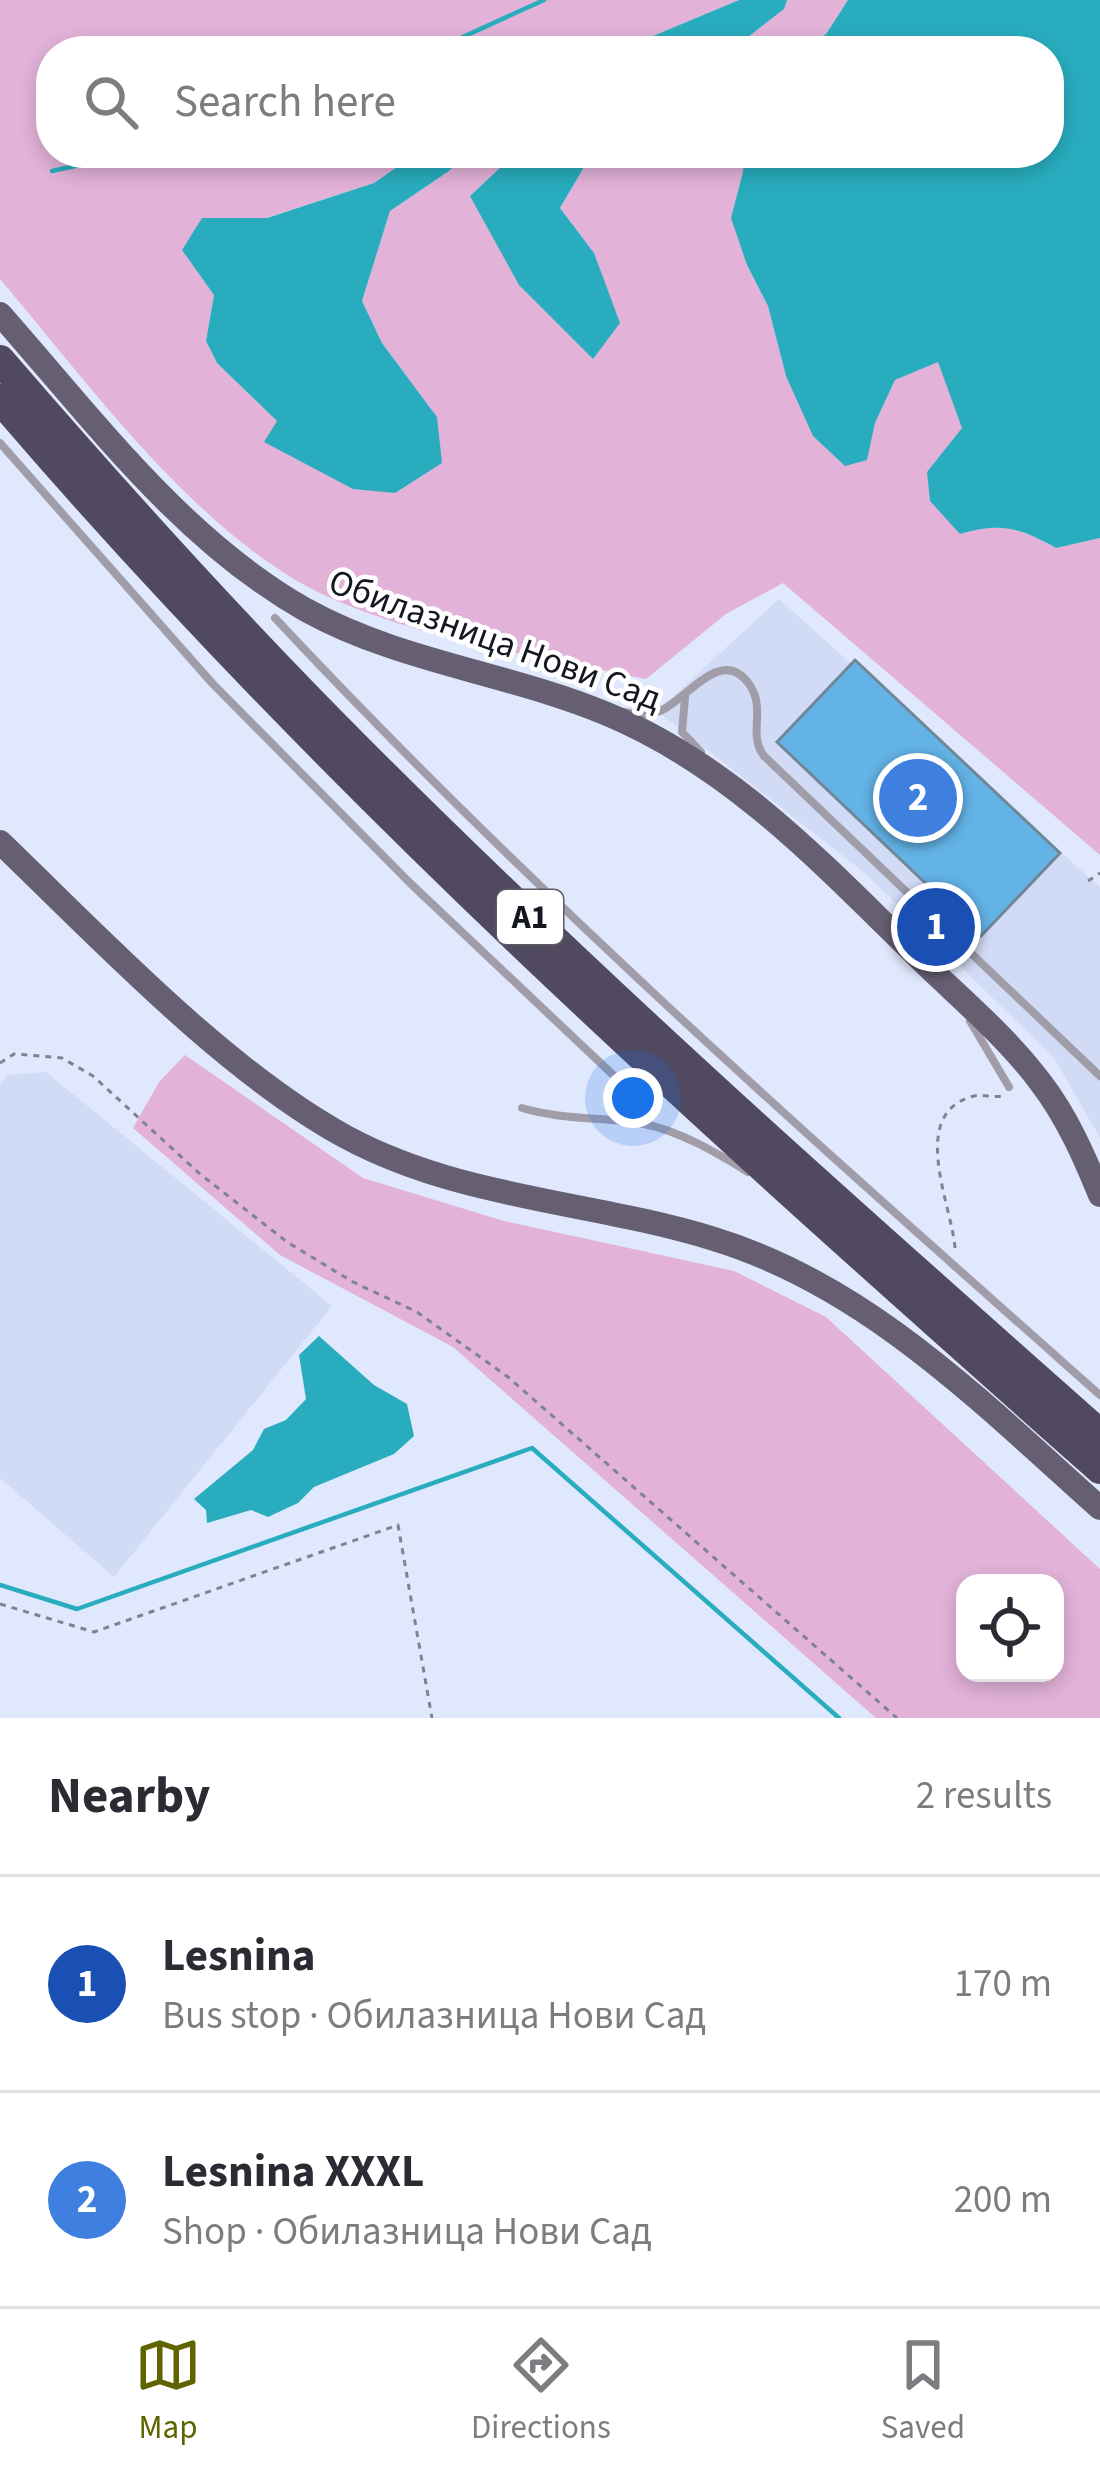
<!DOCTYPE html>
<meta charset="utf-8">
<style>
body{margin:0;font-family:"Source Sans 3",sans-serif;background:#f7f7f7;color:#2b2b33}
.controls{position:absolute;right:36px;bottom:36px;display:grid;overflow:hidden;border-radius:24px;box-shadow:0 6px 18px #0003}
.controls button{width:108px;height:108px;display:grid;place-items:center;padding:0;border:0;border-bottom:3px solid #e1e1e2;background:#fff;color:#2b2b33;font:60px sans-serif}
.you{position:absolute;left:633px;top:1098px;width:42px;height:42px;margin:-30px;border:9px solid #fff;border-radius:50%;background:#1a73e8;box-shadow:0 0 0 18px #1a73e833}
.badge{display:grid;place-items:center;width:78px;height:78px;border-radius:50%;background:#5f6400;color:#fff;font-size:39px;font-weight:700}
.pin{position:absolute;translate:-50% -50%;border:6px solid #fff;box-shadow:0 3px 12px #0006}
.list{margin:0;padding:0;list-style:none}
h2{display:flex;justify-content:space-between;align-items:center;height:156px;margin:0;padding:0 48px;font-size:51px}
h2 small{font-size:39px;font-weight:400;color:#7c7c81}
.list li{display:grid;grid-template-columns:78px 1fr auto;gap:36px;align-items:center;box-sizing:border-box;height:216px;padding:0 48px;border-top:3px solid #e1e1e2}
.list b{display:block;font-size:45px;white-space:nowrap}
.list p{margin:0;font-size:39px;white-space:nowrap;color:#7c7c81}
.list em{font-size:39px;font-style:normal;color:#7c7c81}
.icon{flex:none;width:66px;height:66px;fill:none;stroke:currentColor;stroke-width:2;stroke-linecap:round;stroke-linejoin:round}
.map{position:relative;flex:none;width:1100px;height:1718px;overflow:hidden}
.search{position:absolute;background:#fff;box-shadow:0 6px 18px #0003;left:36px;right:36px;top:36px;height:132px;display:flex;align-items:center;gap:30px;box-sizing:border-box;padding:0 42px;border-radius:48px;color:#7c7c81;font-size:45px}
.sheet{height:588px;background:#fff}
nav{display:flex;justify-content:space-around;align-items:center;box-sizing:border-box;height:168px;border-top:3px solid #e1e1e2;background:#fff;font-size:33px;color:#7c7c81}
nav a{display:grid;justify-items:center;gap:6px}
nav .on{color:#5f6400}
.map>svg:first-child{display:block}
.built{fill:#d1dbf5}
.green{fill:#e2b2d8;fill-rule:evenodd}
.water{fill:#29adbe}
.lines{fill:none;stroke-linecap:round;stroke-linejoin:round}
.stream{stroke:#29adbe;stroke-width:4.5}
.building{fill:#63b3e7;stroke:#708798;stroke-width:3}
.path{stroke:#7e8393;stroke-width:3;stroke-dasharray:6 6;stroke-linecap:butt}
.service{stroke:#a19da8;stroke-width:8}
.primary{stroke:#665f72;stroke-width:24}
.motorway{stroke:#51495f;stroke-width:30}
.labels{text-anchor:middle;dominant-baseline:central;stroke-width:9;stroke-linejoin:round;paint-order:stroke}
.shield{fill:#fff;stroke:#5a5d63;stroke-width:3}
.shield-label{font-size:33px;font-weight:bold;fill:#141720}
.street-label{font-size:36px;fill:#141720;stroke:#fff}
</style>
<div class="map">
<svg width="1100" height="1718" viewBox="0 0 1100 1718">
<rect width="100%" height="100%" fill="#e0e8fd"/>
<g class="built">
<path d="M779,599L1100,887V1138L1054,1058L865,873L657,711Z"/>
<path d="M46,1072L332,1306L114,1577L0,1478V1083L8,1075Z"/>
</g>
<g class="green">
<path d="M0,0H739L617,51H51V153H417L374,183L266,218H202L214,295L206,341L217,363L278,422L265,442L437,417L382,343L362,301L390,211L449,171L468,153H516L470,196L594,253L560,208L590,157L599,153H744L743,172L732,218L747,265L768,306L786,376L866,460L875,423L895,380L938,361L963,429L927,472L960,533C1001,522 1020,528 1056,548L1100,538V855L783,583L726,614L646,679C543,657 432,642 335,600C204,544 91,386 0,279Z"/>
<path d="M787,0H848L826,34L798,51H730L783,9Z"/>
<path d="M185,1055L363,1178L504,1221L734,1271L826,1317L1100,1569V1718H876L453,1347L280,1255L133,1128L159,1082ZM965,1583H1055V1673H965Z"/>
</g>
<g class="water">
<path d="M739,0H787L784,9L730,51H617Z"/>
<path d="M848,0H1100V538L1056,548C1020,528 1001,522 960,534L930,501L927,472L962,428L938,362L895,380L875,423L867,460L845,466L813,436L786,376L768,306L747,265L731,218L743,172L744,153H1049V51H798L826,34Z"/>
<path d="M417,153H468L449,171L390,211L362,301L382,343L437,417L442,463L395,493L353,489L264,442L277,421L217,363L206,341L214,295L182,250L202,218H267L374,183Z"/>
<path d="M516,153H599L590,157L560,208L594,253L620,323L593,359L519,285L470,196Z"/>
<path d="M319,1336L374,1385L407,1404L414,1436L394,1454L314,1487L298,1503L268,1517L251,1510L207,1523L206,1510L194,1499L253,1450L264,1429L286,1420L306,1399L299,1355Z"/>
</g>
<g class="lines">
<g class="stream">
<path d="M432,51L544,0"/>
<path d="M52,171L135,153"/>
<path d="M0,1585L77,1609L532,1448L839,1718"/>
</g>
</g>
<path class="building" d="M855,660L1060,853L981,936L777,742Z"/>
<g class="lines">
<g class="path">
<path d="M1088,881L1100,873"/>
<path d="M0,1063L14,1054L62,1058L93,1076L200,1174L287,1242L353,1282L417,1312L508,1377L897,1718"/>
<path d="M955,1248C952,1205 907,1113 974,1096C982,1094 993,1098 1002,1096"/>
<path d="M0,1604L94,1632L398,1525L432,1718"/>
</g>
<g class="service">
<path d="M0,443L212,683L410,883L646,1106"/>
<path d="M275,618C533,894 818,1145 1100,1395"/>
<path d="M685,698L682,732L701,752"/>
<path d="M624,712C637,714 649,716 662,710C687,699 722,645 749,684C767,709 747,734 764,756L1100,1076"/>
<path d="M970,1021L1009,1087"/>
<path d="M522,1108C562,1120 603,1117 644,1124C680,1131 717,1153 748,1172"/>
</g>
<g class="primary">
<path d="M0,314C93,419 182,540 306,610C400,662 509,673 607,714C732,766 825,866 920,959C961,999 1007,1037 1041,1083C1067,1117 1084,1156 1100,1195"/>
<path d="M0,842C101,939 225,1071 346,1137C461,1199 592,1201 714,1239C868,1286 983,1404 1100,1508"/>
</g>
<g class="motorway">
<path d="M0,360C114,492 232,623 355,746C594,986 847,1210 1100,1434"/>
<path d="M0,399C333,789 717,1129 1100,1469"/>
</g>
</g>
<g class="labels">
<rect class="shield" x="497" y="890" width="66" height="54" rx="9"/>
<g class="shield-label">
<text x="530" y="917">A1</text>
</g>
<g class="street-label">
<text transform="translate(495 640) rotate(20)">Обилазница Нови Сад</text>
</g>
</g>
</svg>
<div class="controls">
<button><svg class="icon" aria-label="locate" viewBox="0 0 24 24"><circle cx="12" cy="12" r="6"/><path d="M12 2v4M12 18v4M2 12h4M18 12h4"/></svg></button>
</div>
<div class="you"></div>
<div class="pin badge" style="left:936px;top:927px;background:#1a4fb4">1</div>
<div class="pin badge" style="left:918px;top:798px;background:#3f7fe0">2</div>
<div class="search"><svg class="icon" aria-label="search" viewBox="0 0 24 24"><circle cx="10" cy="10" r="6"/><path d="M15 15l6 6"/></svg>Search here</div>
</div>
<section class="sheet">
<h2>Nearby<small>2 results</small></h2>
<ul class="list">
<li><span class="badge" style="background:#1a4fb4">1</span><div><b>Lesnina</b><p>Bus stop · Обилазница Нови Сад</p></div><em>170 m</em></li>
<li><span class="badge" style="background:#3f7fe0">2</span><div><b>Lesnina XXXL</b><p>Shop · Обилазница Нови Сад</p></div><em>200 m</em></li>
</ul>
</section>
<nav>
<a class="on"><svg class="icon" aria-label="map" viewBox="0 0 24 24"><path d="M3 6l6-2 6 2 6-2v14l-6 2-6-2-6 2zM9 4v14M15 6v14"/></svg>Map</a>
<a><svg class="icon" aria-label="directions" viewBox="0 0 24 24"><path d="M12 3l9 9-9 9-9-9zM9 14v-3h6M13 9l2 2-2 2"/></svg>Directions</a>
<a><svg class="icon" aria-label="saved" viewBox="0 0 24 24"><path d="M7 4h10v16l-5-4-5 4z"/></svg>Saved</a>
</nav>
